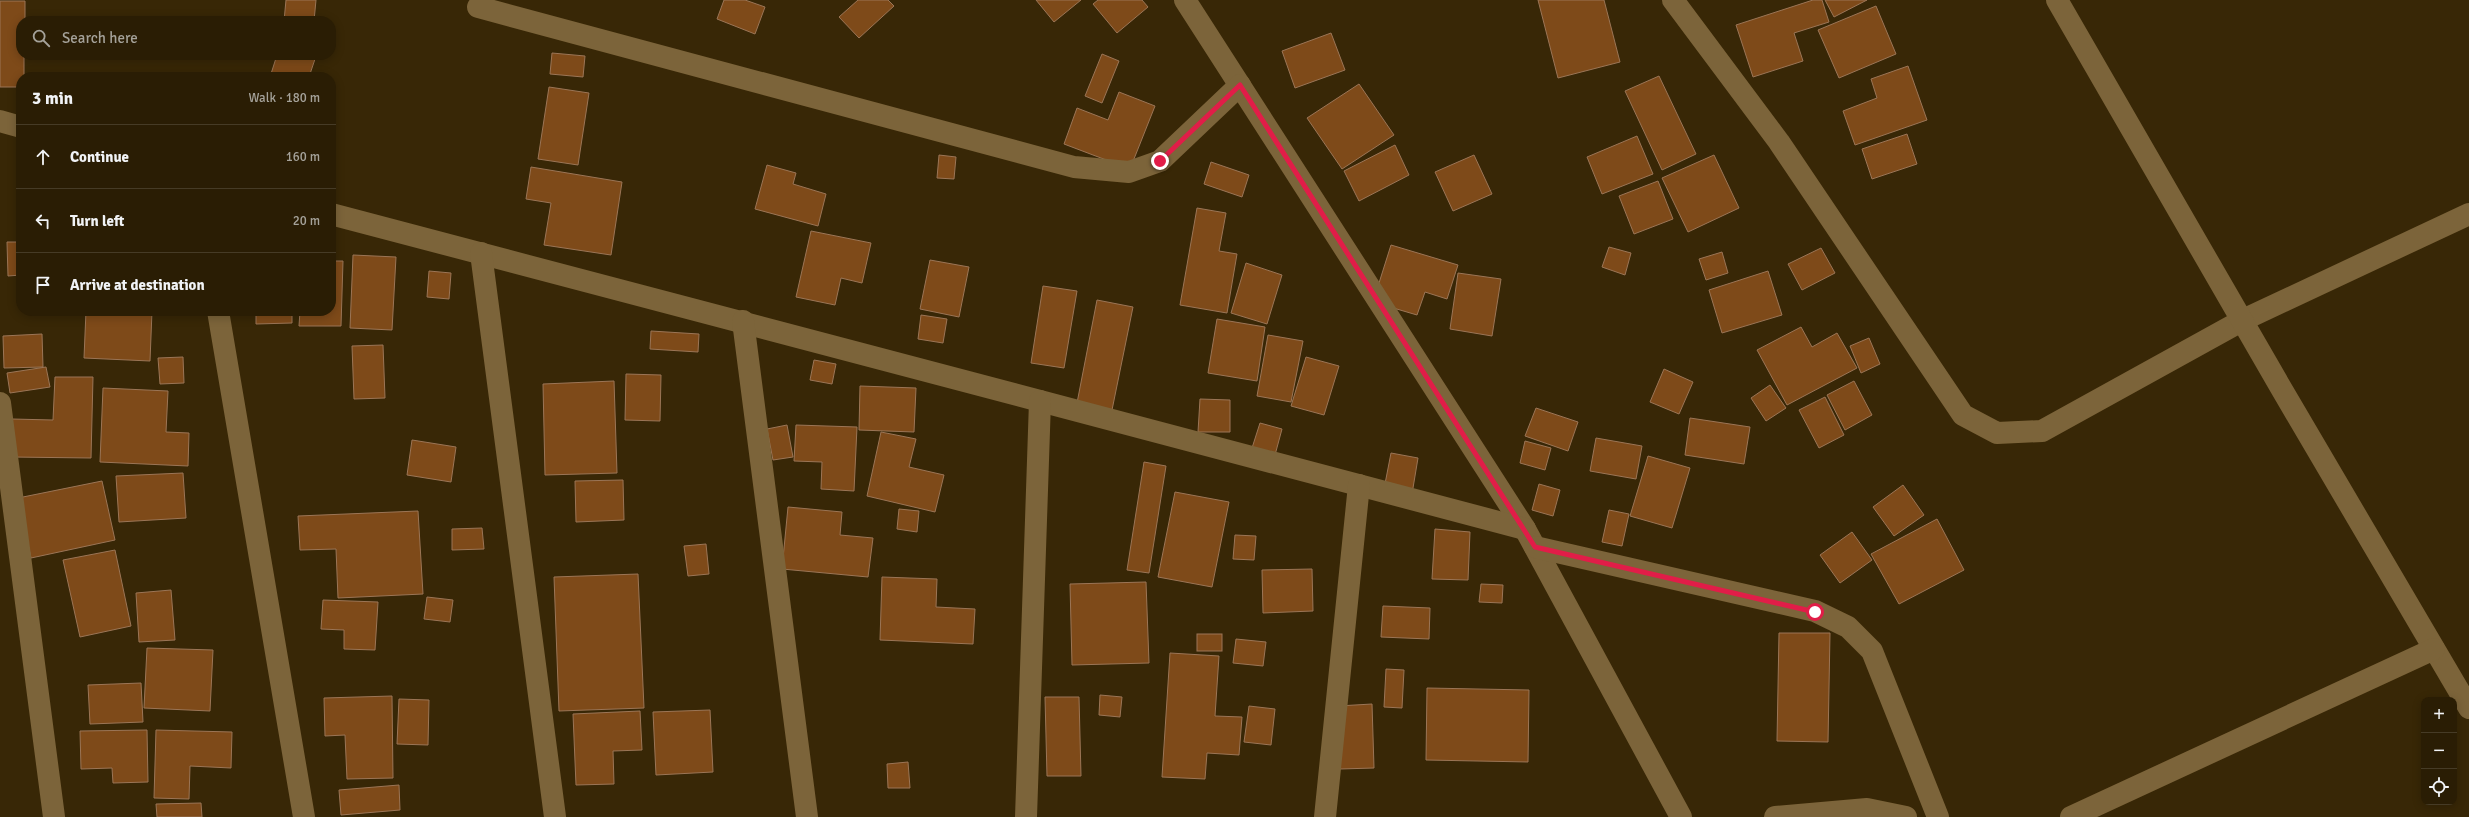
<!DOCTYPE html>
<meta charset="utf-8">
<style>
body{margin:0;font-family:Signika,sans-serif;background:#362a13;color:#f1f3f6}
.controls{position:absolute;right:12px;bottom:12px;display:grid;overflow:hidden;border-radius:8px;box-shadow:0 2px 10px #0003}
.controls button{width:36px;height:36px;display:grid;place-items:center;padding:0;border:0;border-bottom:1px solid #463b26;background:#2a1d04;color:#f1f3f6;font:20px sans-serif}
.stop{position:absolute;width:12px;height:12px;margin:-9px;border:3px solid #e11d48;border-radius:50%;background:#fff}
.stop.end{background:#e11d48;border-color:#fff;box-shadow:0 1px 4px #0008}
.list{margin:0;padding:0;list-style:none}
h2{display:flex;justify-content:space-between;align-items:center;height:52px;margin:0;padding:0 16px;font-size:17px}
h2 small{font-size:13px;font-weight:400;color:#a5a29a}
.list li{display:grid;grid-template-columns:26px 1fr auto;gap:12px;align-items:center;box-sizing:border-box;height:64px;padding:0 16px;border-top:1px solid #463b26}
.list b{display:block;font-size:15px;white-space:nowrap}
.list em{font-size:13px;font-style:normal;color:#a5a29a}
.icon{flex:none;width:22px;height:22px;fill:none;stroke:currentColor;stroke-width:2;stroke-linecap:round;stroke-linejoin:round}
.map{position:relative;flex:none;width:2469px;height:817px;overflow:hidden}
.search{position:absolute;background:#2a1d04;box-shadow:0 2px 10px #0003;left:16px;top:16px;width:320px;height:44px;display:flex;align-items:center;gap:10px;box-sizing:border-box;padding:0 14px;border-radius:16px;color:#a5a29a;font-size:15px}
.panel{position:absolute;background:#2a1d04;box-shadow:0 2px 10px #0003;left:16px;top:72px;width:320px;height:244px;border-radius:16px}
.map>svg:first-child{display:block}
.building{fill:#7e4a19;stroke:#9b7556}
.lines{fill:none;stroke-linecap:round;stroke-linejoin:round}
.minor{stroke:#7c643a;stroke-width:22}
.tertiary{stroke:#7c643a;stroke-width:22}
.route{stroke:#e11d48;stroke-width:5}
</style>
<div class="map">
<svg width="2469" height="817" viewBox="0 0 2469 817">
<rect width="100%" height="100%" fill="#382706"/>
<g class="building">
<path d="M286,0H316L314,21H284Z"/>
<path d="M724,0H745L765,7L755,34L717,19Z"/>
<path d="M858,0H888L894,6L859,38L839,17Z"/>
<path d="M1036,0H1081L1054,22Z"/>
<path d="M1098,0H1142L1148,7L1117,33L1093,4Z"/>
<path d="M1538,0H1604L1620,62L1558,78Z"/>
<path d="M1813,0H1822L1829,22L1794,33L1803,61L1753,77L1736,25Z"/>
<path d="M1825,0H1867L1834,17Z"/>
<path d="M0,1H25V21H21V55H24V77H21V87H0Z"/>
<path d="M1876,6L1896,54L1839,78L1818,30Z"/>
<path d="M1331,33L1345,70L1295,88L1282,51Z"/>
<path d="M552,53L585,56L583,77L550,74Z"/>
<path d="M1102,54L1119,61L1102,103L1085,96Z"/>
<path d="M277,55L316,56L309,77H270Z"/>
<path d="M1908,66L1927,120L1855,145L1843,111L1877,98L1871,79Z"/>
<path d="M1659,76L1696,154L1662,170L1625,91Z"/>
<path d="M1359,84L1394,135L1342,169L1307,118Z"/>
<path d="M549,87L589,93L578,165L538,159Z"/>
<path d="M1119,92L1155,106L1130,169L1064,144L1077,108L1108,120Z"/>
<path d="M1907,134L1917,164L1872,179L1862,149Z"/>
<path d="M1637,136L1653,174L1602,194L1587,157Z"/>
<path d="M1395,145L1409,175L1359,201L1344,171Z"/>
<path d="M939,155L956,157L954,179L937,178Z"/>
<path d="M1474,155L1492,194L1453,211L1435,172Z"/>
<path d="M1714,155L1739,208L1688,232L1662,178Z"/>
<path d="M1211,162L1249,175L1242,197L1204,184Z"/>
<path d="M767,165L796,173L793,184L826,194L818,226L755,209Z"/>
<path d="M531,167L622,182L611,255L544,245L551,203L526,199Z"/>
<path d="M1658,181L1673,219L1634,234L1619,196Z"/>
<path d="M1197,208L1226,213L1219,251L1237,254L1227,313L1180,305Z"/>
<path d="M811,231L871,243L862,283L841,278L835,305L796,297Z"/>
<path d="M7,242H21V275L8,276Z"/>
<path d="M1391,245L1458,265L1447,299L1425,292L1417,315L1373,302Z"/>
<path d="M1609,247L1631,253L1625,275L1602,267Z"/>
<path d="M1821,248L1835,273L1802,290L1788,264Z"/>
<path d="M1722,252L1728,273L1706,280L1699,259Z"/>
<path d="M353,255L396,257L392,330L350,328Z"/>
<path d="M930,260L969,267L959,317L920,309Z"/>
<path d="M331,261H343L341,326H299L300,311H331Z"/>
<path d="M1246,263L1282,275L1267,324L1231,313Z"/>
<path d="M429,271L451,273L449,299L427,297Z"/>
<path d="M1768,271L1782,315L1722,333L1709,290Z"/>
<path d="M1458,273L1501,279L1492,336L1450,329Z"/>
<path d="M1043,286L1077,291L1064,368L1031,363Z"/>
<path d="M1097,300L1133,307L1112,410L1077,403Z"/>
<path d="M86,311H152L150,361L84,358Z"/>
<path d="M256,311H292V323L256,324Z"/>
<path d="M921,315L947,319L943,343L918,339Z"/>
<path d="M1217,319L1265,327L1257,381L1208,373Z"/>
<path d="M1801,327L1812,347L1837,333L1857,368L1787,405L1757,350Z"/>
<path d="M651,331L699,334L698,352L650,349Z"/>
<path d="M42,334L43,367L4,368L3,336Z"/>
<path d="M1268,335L1303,341L1291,402L1257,396Z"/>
<path d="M1869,338L1880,364L1861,373L1850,346Z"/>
<path d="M383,345L385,398L354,399L352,346Z"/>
<path d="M183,357L184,383L160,384L158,358Z"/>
<path d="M1306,357L1339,366L1324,415L1291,406Z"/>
<path d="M814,360L836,364L832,384L810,380Z"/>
<path d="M46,367L50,387L10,393L7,373Z"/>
<path d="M1664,369L1693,382L1679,414L1650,402Z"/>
<path d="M626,374L661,375L660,421L625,420Z"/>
<path d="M55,377H93L91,458L11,457L12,419L53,420Z"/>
<path d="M614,381L617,473L545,475L543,384Z"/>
<path d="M1854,381L1872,415L1845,430L1827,395Z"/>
<path d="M1770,385L1786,408L1766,421L1751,398Z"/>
<path d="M860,386L916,388L914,432L859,430Z"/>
<path d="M103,388L168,391L166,432L189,433L188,466L100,462Z"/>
<path d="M1825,397L1844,435L1819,448L1799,410Z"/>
<path d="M1200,399L1230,400V432H1198Z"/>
<path d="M1536,408L1578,422L1568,451L1525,436Z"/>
<path d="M1690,418L1750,427L1744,464L1685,455Z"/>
<path d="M1260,423L1282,429L1275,455L1252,448Z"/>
<path d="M787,425L793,457L773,460L767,429Z"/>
<path d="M796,425L857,427L854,491L821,489L822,462L794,461Z"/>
<path d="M881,432L916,439L909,467L944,475L935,512L867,496Z"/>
<path d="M1596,438L1642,446L1636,479L1590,471Z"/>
<path d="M412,440L456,447L451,482L407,475Z"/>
<path d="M1525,441L1551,448L1545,470L1520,463Z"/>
<path d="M1391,453L1418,458L1412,494L1384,489Z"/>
<path d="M1648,456L1690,468L1672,528L1630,516Z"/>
<path d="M1144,462L1166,466L1149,573L1127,570Z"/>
<path d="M183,473L186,518L119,522L116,476Z"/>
<path d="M623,480L624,520L576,522L575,481Z"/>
<path d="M102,481L115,540L31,558L18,498Z"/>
<path d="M1539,484L1560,490L1553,516L1532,510Z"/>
<path d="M1903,485L1924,515L1894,536L1873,507Z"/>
<path d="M1175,492L1229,502L1212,587L1158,577Z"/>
<path d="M788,507L842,512L840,535L873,538L868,577L782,569Z"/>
<path d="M899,509L919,511L917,532L897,529Z"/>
<path d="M1609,510L1629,514L1622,546L1602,542Z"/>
<path d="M418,511L423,594L338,598L336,549L300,550L298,516Z"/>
<path d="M1937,519L1964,570L1899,604L1871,554Z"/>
<path d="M482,528L484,549L452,550V529Z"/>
<path d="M1435,529L1470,532L1468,580L1432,579Z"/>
<path d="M1852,532L1872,560L1840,583L1820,555Z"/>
<path d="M1235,535L1256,536L1254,560L1233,559Z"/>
<path d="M706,544L709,574L688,576L684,546Z"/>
<path d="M115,550L131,626L80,637L63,560Z"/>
<path d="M1312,569L1313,611L1263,613L1262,570Z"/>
<path d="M638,574L644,708L559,711L554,577Z"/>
<path d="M882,577L937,579L936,607L975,609L973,644L880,640Z"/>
<path d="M1146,582L1149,663L1072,665L1070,584Z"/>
<path d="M1481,584L1503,585L1502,603L1479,602Z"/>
<path d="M171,590L175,640L139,642L136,593Z"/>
<path d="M427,597L453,600L450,622L424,619Z"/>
<path d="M323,600L378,602L375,650L344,649V630L321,629Z"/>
<path d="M1383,606L1430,608L1429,639L1381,637Z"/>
<path d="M1779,633H1830L1828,742L1777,741Z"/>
<rect x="1197" y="634" width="25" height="17"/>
<path d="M1236,639L1266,642L1263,666L1233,663Z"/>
<path d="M147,648L213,650L210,711L144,708Z"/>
<path d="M1170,653L1219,656L1215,716L1242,717L1239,755L1207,753L1205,779L1162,777Z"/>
<path d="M1386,669L1404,670L1402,708L1384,707Z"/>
<path d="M141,683L143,722L90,724L88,685Z"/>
<path d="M1427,688L1529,690L1528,762L1426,760Z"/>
<path d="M1100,695L1122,697L1120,717L1099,715Z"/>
<path d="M392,696L393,778L347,779L345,735L325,736L324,698Z"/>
<path d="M1045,697H1079L1081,776H1047Z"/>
<path d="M399,699L429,700L428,745L397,744Z"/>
<path d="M1372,704L1374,768L1340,769L1338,706Z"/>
<path d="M1249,706L1275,709L1271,745L1244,742Z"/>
<path d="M710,710L713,772L656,775L653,712Z"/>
<path d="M640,711L642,750L613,751L614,784L576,785L573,714Z"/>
<path d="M147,730L148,782L113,783L112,768L81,769L80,731Z"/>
<path d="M156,730L232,732L231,768L190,766L189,799L154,798Z"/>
<path d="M908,762L910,788H888L887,764Z"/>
<path d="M399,785L400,810L341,815L339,790Z"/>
<path d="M201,803L202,817H157L156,804Z"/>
</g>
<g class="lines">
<g class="minor">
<path d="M1185,0L1525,529L1681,817"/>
<path d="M1673,0L1779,142L1963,415L1997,433L2042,431L2243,320L2469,214"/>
<path d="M2057,0L2281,388L2469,708"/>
<path d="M478,7L1074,167L1129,172L1160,161L1240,85"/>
<path d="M0,121L21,127"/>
<path d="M331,214L1525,529"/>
<path d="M481,253L555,817"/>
<path d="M218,311L304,817"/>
<path d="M743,321L807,817"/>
<path d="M0,403L54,817"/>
<path d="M1535,547L1815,611L1848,627L1872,651L1938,817"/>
<path d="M1026,817L1040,401"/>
<path d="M1325,817L1359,485"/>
<path d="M2071,817L2434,649"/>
</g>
<path class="tertiary" d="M1775,817L1867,809L1906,817"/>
</g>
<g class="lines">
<path class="route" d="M1160,161L1240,85L1535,547L1815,612"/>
</g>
</svg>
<div class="controls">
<button>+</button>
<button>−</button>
<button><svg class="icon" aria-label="locate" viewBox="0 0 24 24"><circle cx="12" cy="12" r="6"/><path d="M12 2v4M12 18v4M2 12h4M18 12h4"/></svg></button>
</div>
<div class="stop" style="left:1815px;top:612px"></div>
<div class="stop end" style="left:1160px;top:161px"></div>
<div class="search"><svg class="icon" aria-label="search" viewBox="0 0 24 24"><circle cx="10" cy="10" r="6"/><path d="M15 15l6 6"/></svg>Search here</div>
<section class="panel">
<h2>3 min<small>Walk · 180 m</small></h2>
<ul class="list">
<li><svg class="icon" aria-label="ahead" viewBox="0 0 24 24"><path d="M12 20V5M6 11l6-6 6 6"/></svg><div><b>Continue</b></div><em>160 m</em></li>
<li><svg class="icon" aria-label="left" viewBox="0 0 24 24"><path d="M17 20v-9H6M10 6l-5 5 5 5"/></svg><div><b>Turn left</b></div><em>20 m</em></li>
<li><svg class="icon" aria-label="arrive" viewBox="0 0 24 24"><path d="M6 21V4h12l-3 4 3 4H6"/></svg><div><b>Arrive at destination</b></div></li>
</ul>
</section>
</div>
